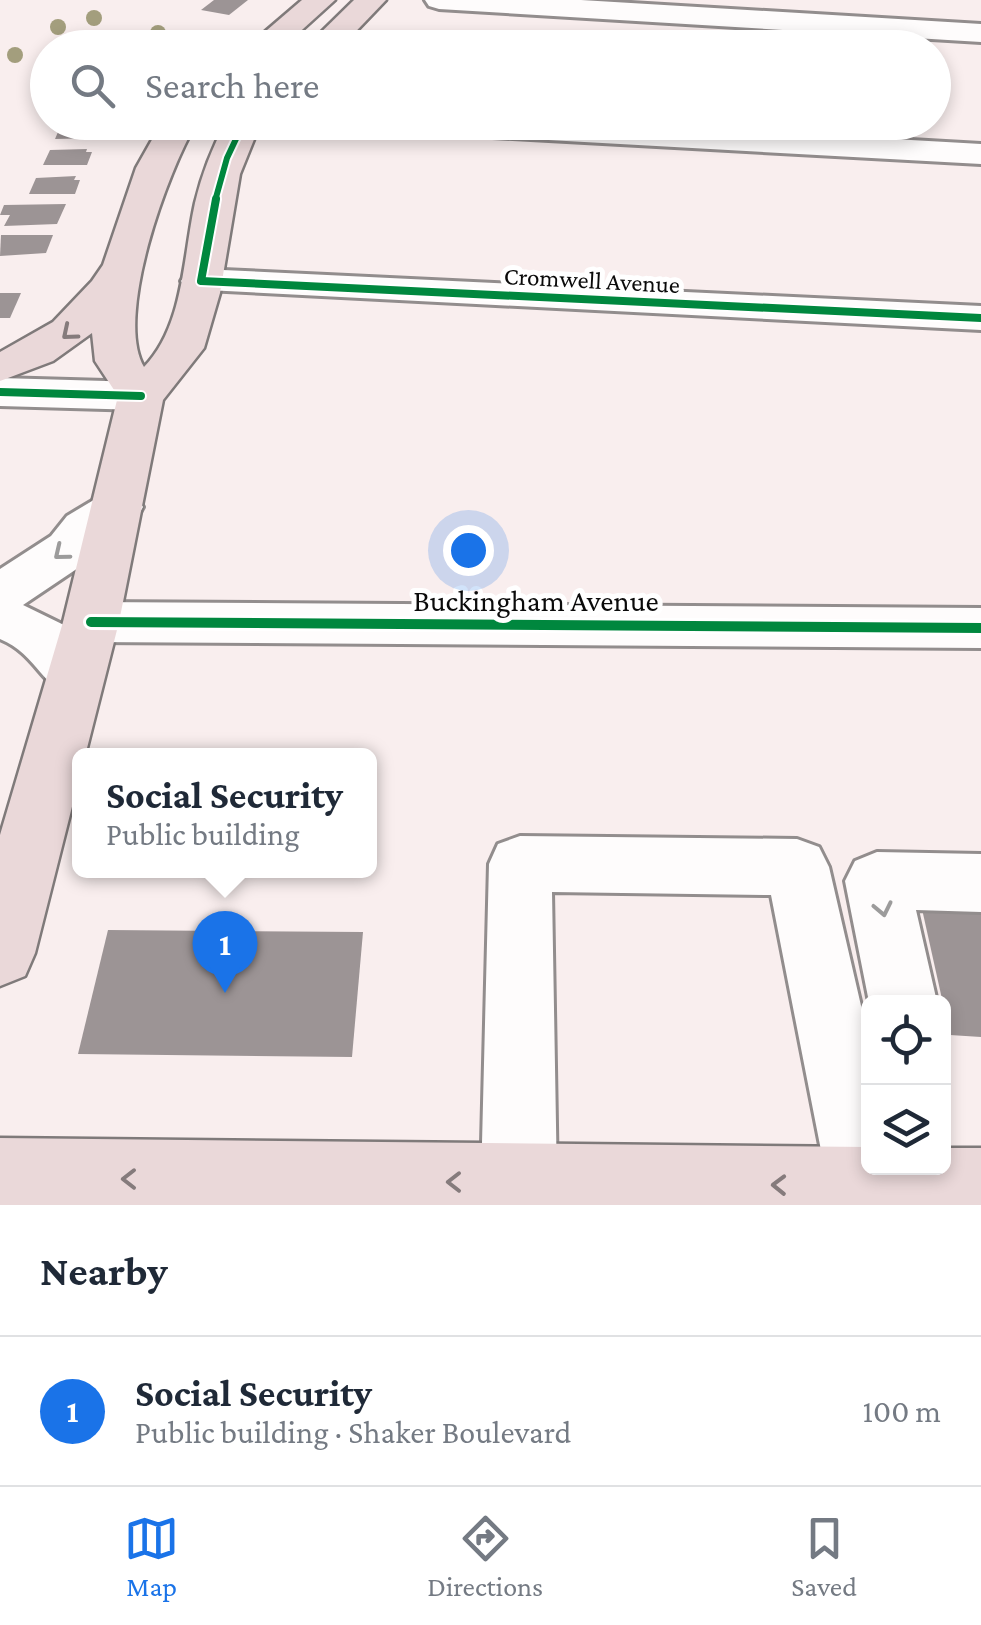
<!DOCTYPE html>
<meta charset="utf-8">
<style>
body{margin:0;font-family:"Crimson Pro",serif;background:#f2f2f3;color:#1f2937}
.controls{position:absolute;right:30px;bottom:30px;display:grid;overflow:hidden;border-radius:15px;box-shadow:0 5px 15px #0003}
.controls button{width:90px;height:90px;display:grid;place-items:center;padding:0;border:0;border-bottom:2px solid #e0e1e3;background:#fff;color:#1f2937;font:50px sans-serif}
.you{position:absolute;left:468px;top:550px;width:35px;height:35px;margin:-25px;border:8px solid #fff;border-radius:50%;background:#1a73e8;box-shadow:0 0 0 15px #1a73e833}
.badge{display:grid;place-items:center;width:65px;height:65px;border-radius:50%;background:#1a73e8;color:#fff;font-size:32px;font-weight:700}
.pin{position:absolute;translate:-50% -82px;filter:drop-shadow(0 2px 5px #0008)}
.pin::after{content:'';position:absolute;top:52px;width:35px;height:30px;background:inherit;clip-path:polygon(0 0,100% 0,50% 100%)}
.popup{position:absolute;left:72px;top:748px;width:305px;height:130px;box-sizing:border-box;display:grid;place-content:center;border-radius:15px;background:#fff;filter:drop-shadow(0 2px 8px #0005);font-size:32px;white-space:nowrap;color:#747a83}
.popup b{font-size:38px;color:#1f2937}
.popup::after{content:'';position:absolute;left:50%;top:100%;margin-left:-20px;border:20px solid transparent;border-top-color:#fff}
.list{margin:0;padding:0;list-style:none}
h2{display:flex;justify-content:space-between;align-items:center;height:130px;margin:0;padding:0 40px;font-size:42px}
h2 small{font-size:32px;font-weight:400;color:#747a83}
.list li{display:grid;grid-template-columns:65px 1fr auto;gap:30px;align-items:center;box-sizing:border-box;height:150px;padding:0 40px;border-top:2px solid #e0e1e3}
.list b{display:block;font-size:38px;white-space:nowrap}
.list p{margin:0;font-size:32px;white-space:nowrap;color:#747a83}
.list em{font-size:32px;font-style:normal;color:#747a83}
.icon{flex:none;width:55px;height:55px;fill:none;stroke:currentColor;stroke-width:2;stroke-linecap:round;stroke-linejoin:round}
.map{position:relative;flex:none;width:981px;height:1205px;overflow:hidden}
.search{position:absolute;background:#fff;box-shadow:0 5px 15px #0003;left:30px;right:30px;top:30px;height:110px;display:flex;align-items:center;gap:25px;box-sizing:border-box;padding:0 35px;border-radius:55px;color:#747a83;font-size:38px}
.sheet{height:280px;background:#fff}
nav{display:flex;justify-content:space-around;align-items:center;box-sizing:border-box;height:140px;border-top:2px solid #e0e1e3;background:#fff;font-size:28px;color:#747a83}
nav a{display:grid;justify-items:center;gap:5px}
nav .on{color:#1a73e8}
.map>svg:first-child{display:block}
.building{fill:#9c9495}
.lines{fill:none;stroke-linecap:round;stroke-linejoin:round}
.minor-casing{stroke:#928d8d;stroke-width:6}
.major-casing{stroke:#7f7a7a;stroke-width:5}
.minor{fill:#fefcfc;fill-rule:evenodd}
.major{fill:#ead8d9;fill-rule:evenodd}
.cycleway-far2-casing{stroke:#fff;stroke-width:10}
.cycleway-far1-casing{stroke:#fff;stroke-width:12}
.cycleway-casing{stroke:#fff;stroke-width:16}
.cycleway-far2{stroke:#00873e;stroke-width:6}
.cycleway-far1{stroke:#00873e;stroke-width:8}
.cycleway{stroke:#00873e;stroke-width:10}
.tree{fill:#a39e7d}
.oneway{stroke:#857b7c}
.oneway2{stroke:#9c9b9b}
.labels{text-anchor:middle;dominant-baseline:central;stroke-width:10;stroke-linejoin:round;paint-order:stroke}
.far-street-label{font-size:25px;fill:#0a0a0a;stroke:#fff}
.street-label{font-size:30px;fill:#0a0a0a;stroke:#fff}
</style>
<div class="map">
<svg width="981" height="1205" viewBox="0 0 981 1205">
<rect width="100%" height="100%" fill="#f9eeee"/>
<g class="building">
<path d="M214,0H248L229,15L201,10Z"/>
<path d="M96,124L95,127L102,126L98,138L55,139L61,125Z"/>
<path d="M87,149L86,152H92L87,165H43L50,150Z"/>
<path d="M76,176L74,180H80L75,194H29L36,178Z"/>
<path d="M66,204L57,224L4,226L10,215H0L4,205Z"/>
<path d="M1,235H53L46,253L0,256Z"/>
<path d="M0,293H21L10,318H0Z"/>
<path d="M922,909L981,911V1037L950,1035Z"/>
<path d="M108,930L363,932L352,1057L78,1054Z"/>
</g>
<g class="lines">
<g class="minor-casing">
<g id="minor">
<path d="M425,0H581L981,24V42L439,9L429,6Z"/>
<path d="M386,122H594L981,144V164L402,132L390,129Z"/>
<path d="M201,269L981,306V330L187,289L181,281L187,273Z"/>
<path d="M0,378L141,382L157,386L163,396L157,406L141,410L0,406Z"/>
<path d="M119,490L136,495L143,507L136,519L103,540L87,562L23,605L66,626L64,622L72,608L91,602L981,608V648L91,642L79,638L102,675L94,690C44,707 45,657 0,639V569L51,536L67,516L102,495Z"/>
<path d="M520,836L797,839L819,847L829,867L868,1036V1168H900L904,1186L896,1205H836L828,1186L771,895L552,892L557,1183L548,1205H490L481,1183L489,864L498,844Z"/>
<path d="M877,852L981,854V912L916,910L937,1002H869L845,881L855,861Z"/>
</g>
</g>
<g class="major-casing">
<g id="major">
<path d="M302,0H335L282,48H246Z"/>
<path d="M354,0H386L340,48H305Z"/>
<path d="M162,122H197C168,170 114,317 144,367C184,326 183,257 195,203C202,174 212,148 226,122H261L240,174L220,293L204,348L163,400L119,622L85,756H80V775L35,953L25,976L0,986V835L63,622L118,396L95,361L92,333L53,361L0,381V352L53,322L92,281L103,265L136,168Z"/>
<path d="M0,1138L868,1147V1168H944V1148H981V1205H0Z"/>
</g>
</g>
<use href="#minor" class="minor"/>
<use href="#major" class="major"/>
<g class="cycleway-far2-casing">
<path id="cycleway-far2" d="M215,201L227,158L244,122"/>
</g>
<g class="cycleway-far1-casing">
<g id="cycleway-far1">
<path d="M216,199L201,281L981,318"/>
<path d="M0,392L141,396"/>
</g>
</g>
<g class="cycleway-casing">
<path id="cycleway" d="M91,622L981,628"/>
</g>
<use href="#cycleway-far2" class="cycleway-far2"/>
<use href="#cycleway-far1" class="cycleway-far1"/>
<use href="#cycleway" class="cycleway"/>
</g>
<g class="tree">
<circle cx="94" cy="18" r="8"/>
<circle cx="58" cy="27" r="8"/>
<circle cx="158" cy="33" r="8"/>
<circle cx="15" cy="55" r="8"/>
</g>
<defs><path id="oneway-chevron" d="M-2-3.5L2.5 0L-2 3.5" fill="none" stroke-width="1.6" stroke-linecap="round" stroke-linejoin="round" transform="scale(2.5)"/></defs>
<g class="oneway">
<use href="#oneway-chevron" transform="translate(69 333) rotate(140)"/>
<use href="#oneway-chevron" transform="translate(129 1179) rotate(-180)"/>
<use href="#oneway-chevron" transform="translate(454 1182) rotate(-180)"/>
<use href="#oneway-chevron" transform="translate(779 1185) rotate(-179)"/>
</g>
<g class="oneway2">
<use href="#oneway-chevron" transform="translate(61 553) rotate(141)"/>
<use href="#oneway-chevron" transform="translate(883 909) rotate(78)"/>
</g>
<g class="labels">
<g class="far-street-label">
<text transform="translate(592 280) rotate(3)">Cromwell Avenue</text>
</g>
<g class="street-label">
<text x="536" y="600">Buckingham Avenue</text>
</g>
</g>
</svg>
<div class="controls">
<button><svg class="icon" aria-label="locate" viewBox="0 0 24 24"><circle cx="12" cy="12" r="6"/><path d="M12 2v4M12 18v4M2 12h4M18 12h4"/></svg></button>
<button><svg class="icon" aria-label="layers" viewBox="0 0 24 24"><path d="M12 4l9 5-9 5-9-5zM3 14l9 5 9-5"/></svg></button>
</div>
<div class="you"></div>
<div class="pin badge" style="left:225px;top:993px">1</div>
<div class="popup"><b>Social Security</b>Public building</div>
<div class="search"><svg class="icon" aria-label="search" viewBox="0 0 24 24"><circle cx="10" cy="10" r="6"/><path d="M15 15l6 6"/></svg>Search here</div>
</div>
<section class="sheet">
<h2>Nearby<small></small></h2>
<ul class="list">
<li><span class="badge">1</span><div><b>Social Security</b><p>Public building · Shaker Boulevard</p></div><em>100 m</em></li>
</ul>
</section>
<nav>
<a class="on"><svg class="icon" aria-label="map" viewBox="0 0 24 24"><path d="M3 6l6-2 6 2 6-2v14l-6 2-6-2-6 2zM9 4v14M15 6v14"/></svg>Map</a>
<a><svg class="icon" aria-label="directions" viewBox="0 0 24 24"><path d="M12 3l9 9-9 9-9-9zM9 14v-3h6M13 9l2 2-2 2"/></svg>Directions</a>
<a><svg class="icon" aria-label="saved" viewBox="0 0 24 24"><path d="M7 4h10v16l-5-4-5 4z"/></svg>Saved</a>
</nav>
